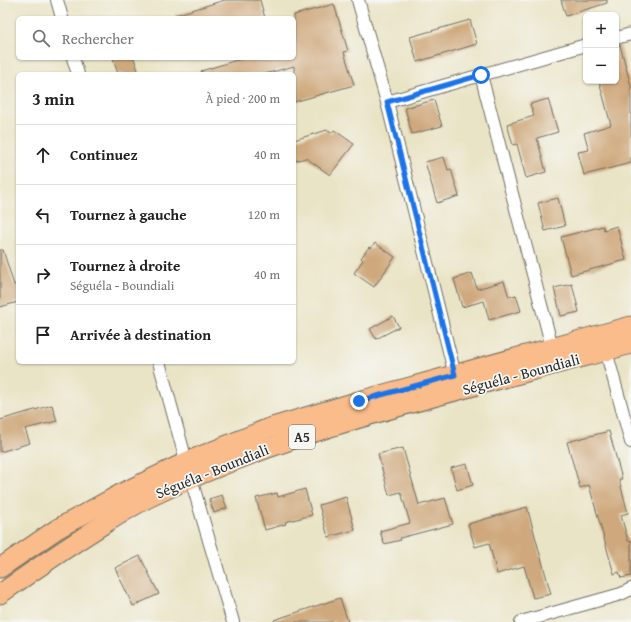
<!DOCTYPE html>
<html lang="fr">
<meta charset="utf-8">
<style>
body{margin:0;font-family:"Gentium Book Plus",serif;background:#f6f6f6;color:#222}
.controls{position:absolute;right:12px;top:12px;display:grid;overflow:hidden;border-radius:6px;box-shadow:0 1px 3px #0004}
.controls button{width:36px;height:36px;display:grid;place-items:center;padding:0;border:0;border-bottom:1px solid #e0e0e0;background:#fff;color:#222;font:20px sans-serif}
.stop{position:absolute;width:12px;height:12px;margin:-9px;border:3px solid #1a73e8;border-radius:50%;background:#fff}
.stop.end{background:#1a73e8;border-color:#fff;box-shadow:0 1px 4px #0008}
.list{margin:0;padding:0;list-style:none}
h2{display:flex;justify-content:space-between;align-items:center;height:52px;margin:0;padding:0 16px;font-size:17px}
h2 small{font-size:13px;font-weight:400;color:#767676}
.list li{display:grid;grid-template-columns:26px 1fr auto;gap:12px;align-items:center;box-sizing:border-box;height:60px;padding:0 16px;border-top:1px solid #e0e0e0}
.list b{display:block;font-size:15px;white-space:nowrap}
.list p{margin:0;font-size:13px;white-space:nowrap;color:#767676}
.list em{font-size:13px;font-style:normal;color:#767676}
.icon{flex:none;width:22px;height:22px;fill:none;stroke:currentColor;stroke-width:2;stroke-linecap:round;stroke-linejoin:round}
.map{position:relative;flex:none;width:631px;height:622px;overflow:hidden}
.search{position:absolute;background:#fff;box-shadow:0 1px 3px #0004;left:16px;top:16px;width:280px;height:44px;display:flex;align-items:center;gap:10px;box-sizing:border-box;padding:0 14px;border-radius:6px;color:#767676;font-size:15px}
.panel{position:absolute;background:#fff;box-shadow:0 1px 3px #0004;left:16px;top:72px;width:280px;height:292px;border-radius:6px}
.map>svg:first-child{display:block}
.building{fill:#cfa97d}
.lines{fill:none;stroke-linecap:round;stroke-linejoin:round}
.minor-casing{stroke:#6e6c61;stroke-width:14}
.primary-casing{stroke:#6e6c61;stroke-width:21}
.minor{stroke:#fff;stroke-width:12}
.primary{stroke:#f9bc8a;stroke-width:19}
.route{stroke:#1a73e8;stroke-width:5}
.labels{text-anchor:middle;dominant-baseline:central;stroke-width:3.5;stroke-linejoin:round;paint-order:stroke}
.shield{fill:#f6f6f2;stroke:#686867;stroke-width:1}
.shield-label{font-size:14px;font-weight:bold;fill:#2b2b2b}
.street-label{font-size:15px;fill:#2b2b2b;stroke:#f6f6f2}
</style>
<div class="map">
<svg width="631" height="622" viewBox="0 0 631 622">
<rect width="100%" height="100%" fill="#f6f6f2"/>
<filter id="ink" filterUnits="userSpaceOnUse"><feTurbulence type="fractalNoise" baseFrequency=".025" numOctaves="2"/><feDisplacementMap in="SourceGraphic" scale="8" xChannelSelector="R" yChannelSelector="G"/><feConvolveMatrix kernelMatrix="1 2 1 2 8 2 1 2 1" color-interpolation-filters="sRGB"/></filter>
<filter id="wash" filterUnits="userSpaceOnUse"><feTurbulence type="fractalNoise" baseFrequency=".012" numOctaves="4" result="noise"/><feDisplacementMap in="SourceGraphic" scale="16" xChannelSelector="R" yChannelSelector="G"/><feGaussianBlur stdDeviation="0.9" result="paint"/><feColorMatrix in="noise" values="0 0 0 0 0 0 0 0 0 0 0 0 0 0 0 0 0 1.4 0 .05"/><feComposite in="paint" operator="in"/></filter>
<g filter="url(#wash)">
<rect width="100%" height="100%" fill="#eae4c6"/>
<g id="blocks">
<g class="building">
<path d="M225,0H260L265,18H175V15Z"/>
<path d="M561,0H607V3L566,16Z"/>
<path d="M334,4L348,51L344,52L354,85L294,102V66L265,74H202L201,71L244,58H294V15Z"/>
<path d="M470,20L477,44L417,62L410,37Z"/>
<path d="M616,45H620L631,86V163L584,175L578,152L589,150L584,133L611,125L599,81H616Z"/>
<path d="M113,58H134L139,74H118Z"/>
<path d="M548,99L558,132L537,138L546,172L526,178L517,144L513,145L507,124L534,116L530,104Z"/>
<path d="M434,100L442,126L412,134L405,108Z"/>
<path d="M327,130L331,133L334,130L354,144L330,175L306,158L294,161V140Z"/>
<path d="M444,157L448,170L451,169L459,196L437,203L425,162Z"/>
<path d="M558,198L565,226L545,231L538,203Z"/>
<path d="M603,226L604,230L617,226L626,260L571,275L561,237Z"/>
<path d="M375,243L395,257L374,287L354,273L363,260L361,258L369,247L371,248Z"/>
<path d="M0,250H3L14,285L18,284V302L0,307Z"/>
<path d="M472,273L477,289L504,281L509,297L516,295L521,311L489,320L484,301L462,307L454,279Z"/>
<path d="M572,284L579,312L561,316L554,288Z"/>
<path d="M393,316L399,327L376,339L370,329Z"/>
<path d="M52,405L57,421L25,429L30,443L0,452V420Z"/>
<path d="M609,431L622,479H619L628,513L621,515L628,541L631,540V576L621,578L619,572L614,574L589,485L580,488L567,442Z"/>
<path d="M403,448L419,505L445,498L453,524L400,538L401,540L384,544L380,531L410,523L401,492L389,495L378,454Z"/>
<path d="M467,464L473,485L457,490L451,468Z"/>
<path d="M305,489L312,515L285,522L286,524L265,530L256,498L277,493L278,497Z"/>
<path d="M222,495L227,508L214,513L209,499Z"/>
<path d="M346,497L355,530L328,537L319,505Z"/>
<path d="M527,507L551,594L533,598L524,566L497,574L489,543L475,547L468,524Z"/>
<path d="M140,556L159,594L133,606L115,568Z"/>
<path d="M340,598L348,622H275L274,620Z"/>
</g>
</g>
</g>
<g filter="url(#ink)">
<use href="#blocks" fill-opacity="0" stroke="#6e6c61" stroke-width="1"/>
<g class="lines">
<g class="minor-casing">
<g id="minor">
<path d="M57,0L62,18"/>
<path d="M358,0L387,102L455,375"/>
<path d="M616,38L631,34"/>
<path d="M73,58L78,74"/>
<path d="M481,75L552,347"/>
<path d="M387,102L586,45"/>
<path d="M606,351L631,442"/>
<path d="M159,362L191,479L233,622"/>
<path d="M521,622L621,594L631,589"/>
</g>
</g>
<g class="primary-casing">
<g id="primary">
<path d="M0,568L57,529L124,492L186,462L269,428L359,401L631,326"/>
<path d="M0,594C37,568 73,543 112,519C124,512 137,503 150,497C302,424 469,389 631,344"/>
</g>
</g>
<use href="#minor" class="minor"/>
<use href="#primary" class="primary"/>
</g>
</g>
<g class="lines" filter="url(#ink)">
<path class="route" d="M359,401L455,375L387,102L481,75"/>
</g>
<g class="labels">
<rect class="shield" x="289" y="425" width="26" height="24" rx="3"/>
<g class="shield-label">
<text x="302" y="437">A5</text>
</g>
<g class="street-label">
<text transform="translate(521 374) rotate(-15)">Séguéla - Boundiali</text>
<text transform="translate(212 471) rotate(-22)">Séguéla - Boundiali</text>
</g>
</g>
</svg>
<div class="controls">
<button>+</button>
<button>−</button>
</div>
<div class="stop" style="left:481px;top:75px"></div>
<div class="stop end" style="left:359px;top:401px"></div>
<div class="search"><svg class="icon" aria-label="search" viewBox="0 0 24 24"><circle cx="10" cy="10" r="6"/><path d="M15 15l6 6"/></svg>Rechercher</div>
<section class="panel">
<h2>3 min<small>À pied · 200 m</small></h2>
<ul class="list">
<li><svg class="icon" aria-label="ahead" viewBox="0 0 24 24"><path d="M12 20V5M6 11l6-6 6 6"/></svg><div><b>Continuez</b></div><em>40 m</em></li>
<li><svg class="icon" aria-label="left" viewBox="0 0 24 24"><path d="M17 20v-9H6M10 6l-5 5 5 5"/></svg><div><b>Tournez à gauche</b></div><em>120 m</em></li>
<li><svg class="icon" aria-label="right" viewBox="0 0 24 24"><path d="M7 20v-9h11M14 6l5 5-5 5"/></svg><div><b>Tournez à droite</b><p>Séguéla - Boundiali</p></div><em>40 m</em></li>
<li><svg class="icon" aria-label="arrive" viewBox="0 0 24 24"><path d="M6 21V4h12l-3 4 3 4H6"/></svg><div><b>Arrivée à destination</b></div></li>
</ul>
</section>
</div>
